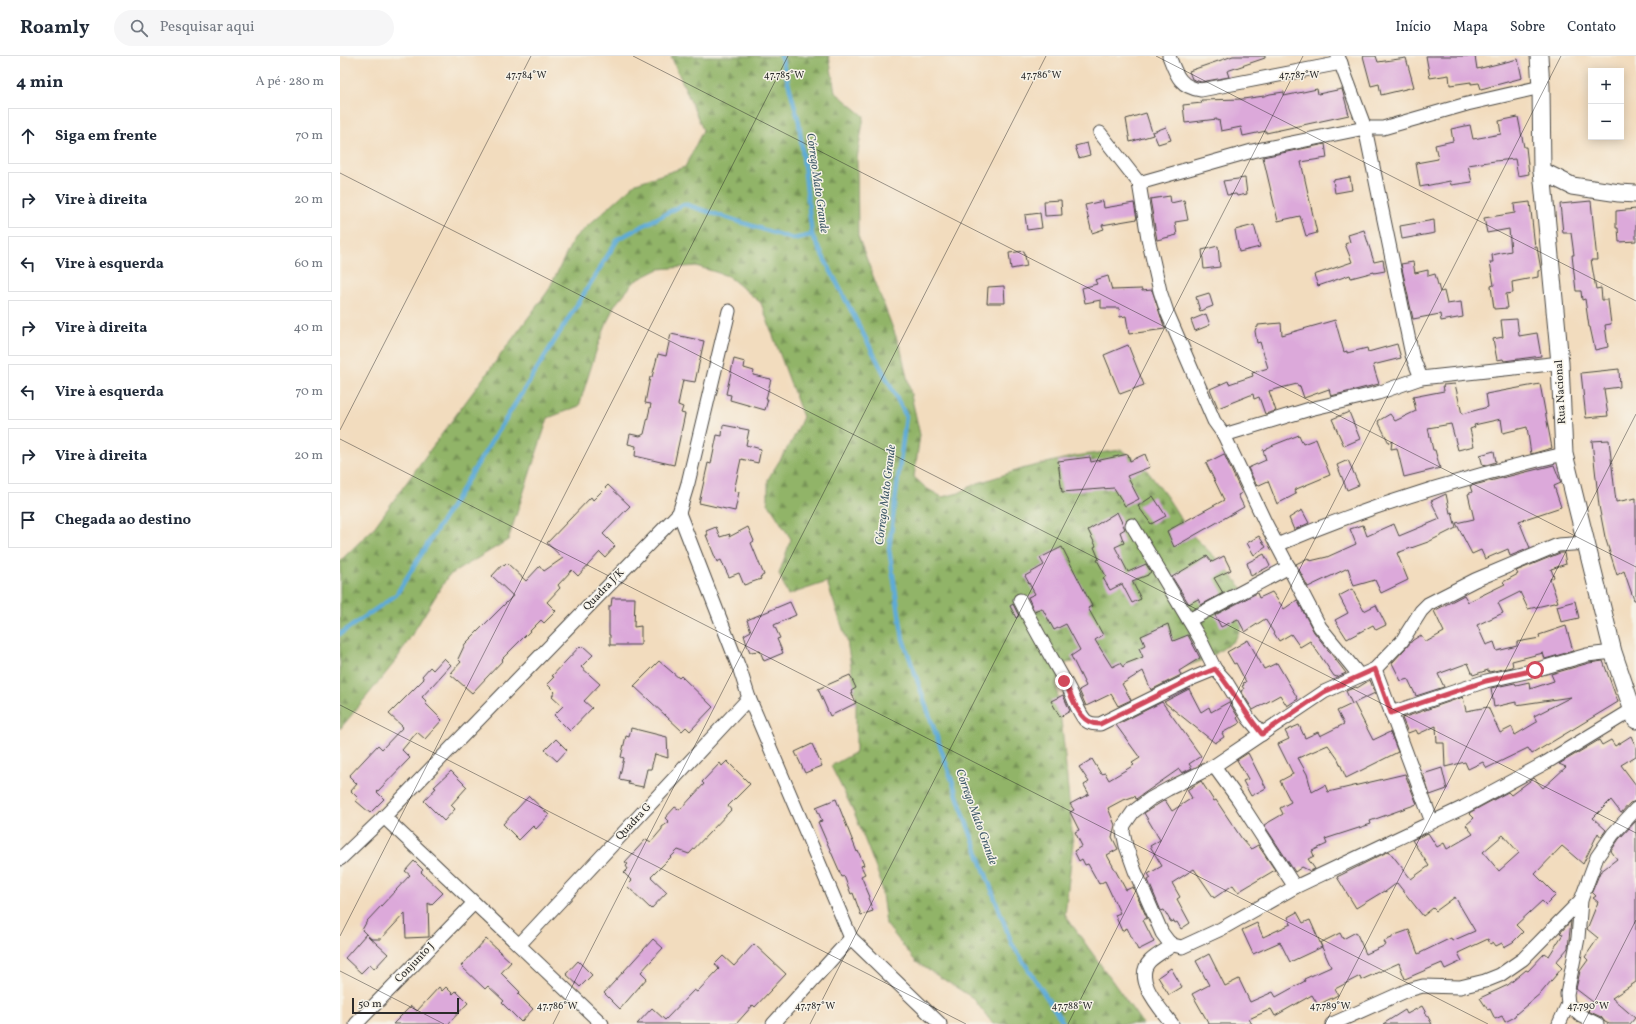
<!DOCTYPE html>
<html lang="pt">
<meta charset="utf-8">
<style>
body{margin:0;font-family:Vollkorn,serif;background:#f6f6f7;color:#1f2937}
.controls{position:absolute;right:12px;top:12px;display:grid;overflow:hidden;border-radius:0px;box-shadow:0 2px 10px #0003}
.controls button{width:36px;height:36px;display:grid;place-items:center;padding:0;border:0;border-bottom:1px solid #e0e1e3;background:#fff;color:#1f2937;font:20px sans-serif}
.scale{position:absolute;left:12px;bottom:10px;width:107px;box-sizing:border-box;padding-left:4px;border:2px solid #2b2b2b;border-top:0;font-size:11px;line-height:14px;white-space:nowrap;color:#2b2b2b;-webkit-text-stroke:3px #f7f3e8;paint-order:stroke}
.stop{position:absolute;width:12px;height:12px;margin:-9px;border:3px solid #d1495b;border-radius:50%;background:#fff}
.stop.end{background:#d1495b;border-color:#fff;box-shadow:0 1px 4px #0008}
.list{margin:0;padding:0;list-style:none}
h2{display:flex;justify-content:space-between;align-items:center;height:52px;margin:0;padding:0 16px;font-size:17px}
h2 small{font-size:13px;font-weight:400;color:#747a83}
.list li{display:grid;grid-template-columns:26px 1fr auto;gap:12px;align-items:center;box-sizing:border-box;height:56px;margin:0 8px 8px;padding:0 8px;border:1px solid #e0e1e3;border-radius:0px}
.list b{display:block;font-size:15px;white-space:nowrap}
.list em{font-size:13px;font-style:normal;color:#747a83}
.icon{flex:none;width:22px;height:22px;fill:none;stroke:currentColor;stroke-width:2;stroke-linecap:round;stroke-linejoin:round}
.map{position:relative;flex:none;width:1296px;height:968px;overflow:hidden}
header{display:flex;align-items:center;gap:24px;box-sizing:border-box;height:56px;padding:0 20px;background:#fff;border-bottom:1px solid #e0e1e3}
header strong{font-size:19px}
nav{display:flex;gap:22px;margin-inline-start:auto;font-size:14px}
.search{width:280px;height:36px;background:#f6f6f7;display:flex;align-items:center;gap:10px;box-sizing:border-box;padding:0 14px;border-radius:22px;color:#747a83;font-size:15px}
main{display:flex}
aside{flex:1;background:#fff}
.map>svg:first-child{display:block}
.forest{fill:url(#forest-firs);stroke:#5e704a}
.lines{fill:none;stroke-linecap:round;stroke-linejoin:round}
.stream{stroke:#5eabd7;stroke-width:4.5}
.building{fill:#dca9da;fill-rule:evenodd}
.minor-casing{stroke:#494641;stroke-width:15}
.tertiary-casing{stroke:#494641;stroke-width:19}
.minor{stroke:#fff;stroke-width:13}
.tertiary{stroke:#fff;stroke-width:17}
.route{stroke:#d1495b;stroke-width:5}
.ticks{fill:none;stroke:#2b2b2b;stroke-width:1;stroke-opacity:0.45}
.labels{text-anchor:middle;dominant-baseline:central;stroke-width:3;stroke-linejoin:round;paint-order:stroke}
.street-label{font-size:11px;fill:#2b2b2b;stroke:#f7f3e8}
.water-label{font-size:12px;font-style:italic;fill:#3d5867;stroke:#f7f3e8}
.ticks-label{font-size:10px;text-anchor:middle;fill:#2b2b2b;stroke:#f7f3e8;stroke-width:3;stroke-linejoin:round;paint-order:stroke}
</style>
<header>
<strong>Roamly</strong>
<div class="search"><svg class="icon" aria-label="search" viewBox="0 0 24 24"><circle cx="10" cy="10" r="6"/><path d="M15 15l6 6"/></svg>Pesquisar aqui</div>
<nav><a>Início</a><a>Mapa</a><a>Sobre</a><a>Contato</a></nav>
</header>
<main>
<aside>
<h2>4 min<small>A pé · 280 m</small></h2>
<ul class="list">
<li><svg class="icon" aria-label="ahead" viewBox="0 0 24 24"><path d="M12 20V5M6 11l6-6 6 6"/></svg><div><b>Siga em frente</b></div><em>70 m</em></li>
<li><svg class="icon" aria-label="right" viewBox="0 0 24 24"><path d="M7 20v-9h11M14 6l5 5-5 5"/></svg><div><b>Vire à direita</b></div><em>20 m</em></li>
<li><svg class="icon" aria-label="left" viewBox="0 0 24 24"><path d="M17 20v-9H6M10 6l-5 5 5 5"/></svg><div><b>Vire à esquerda</b></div><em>60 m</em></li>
<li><svg class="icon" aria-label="right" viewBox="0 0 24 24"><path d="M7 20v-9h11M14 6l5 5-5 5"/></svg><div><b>Vire à direita</b></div><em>40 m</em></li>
<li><svg class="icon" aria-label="left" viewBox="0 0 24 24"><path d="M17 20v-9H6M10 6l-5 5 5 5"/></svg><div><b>Vire à esquerda</b></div><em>70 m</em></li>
<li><svg class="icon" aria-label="right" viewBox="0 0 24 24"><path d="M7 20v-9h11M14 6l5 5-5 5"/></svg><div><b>Vire à direita</b></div><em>20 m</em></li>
<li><svg class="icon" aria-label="arrive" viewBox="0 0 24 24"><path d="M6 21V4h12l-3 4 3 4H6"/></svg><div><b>Chegada ao destino</b></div></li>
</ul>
</aside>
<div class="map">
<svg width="1296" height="968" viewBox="0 0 1296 968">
<defs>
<pattern id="forest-firs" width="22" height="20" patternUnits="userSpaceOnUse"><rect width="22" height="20" fill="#91b468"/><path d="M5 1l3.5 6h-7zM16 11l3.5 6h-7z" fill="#779356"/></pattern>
</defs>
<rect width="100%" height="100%" fill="#f7f3e8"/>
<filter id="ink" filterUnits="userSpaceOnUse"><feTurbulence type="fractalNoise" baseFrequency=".025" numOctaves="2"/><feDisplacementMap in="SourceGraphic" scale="8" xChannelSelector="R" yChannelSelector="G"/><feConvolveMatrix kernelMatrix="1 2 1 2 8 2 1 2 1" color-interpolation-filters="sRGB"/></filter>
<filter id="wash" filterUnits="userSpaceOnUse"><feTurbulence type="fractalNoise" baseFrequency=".012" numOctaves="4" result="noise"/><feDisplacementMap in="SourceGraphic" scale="16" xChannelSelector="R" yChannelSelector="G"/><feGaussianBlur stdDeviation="0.9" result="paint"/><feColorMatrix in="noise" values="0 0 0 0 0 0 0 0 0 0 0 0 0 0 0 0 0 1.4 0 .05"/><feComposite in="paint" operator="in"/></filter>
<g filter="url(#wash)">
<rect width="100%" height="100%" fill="#f2dcbe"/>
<path class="forest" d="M331,0H489L495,36L524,60L517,103L518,180L561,294L580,379L574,421L586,432L602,441L619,437L635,428L685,412L736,400L781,394L802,408L827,441L850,477L878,504L904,534L907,559L895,584L871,601L839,613H794L745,605L726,607L716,627L723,680L733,787L725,859L803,968H653L633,942L576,906L546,868L540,823L514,756L491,710L516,696V642L507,585L487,526L448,539L439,518L451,483L428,447V423L453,383L463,361L421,247L388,220L356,210L319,213L295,225L274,250L258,289L239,350L208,362L168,484L108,520L55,606L0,673V505L33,473L90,394L208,235L234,182L296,127L345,111L363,74Z"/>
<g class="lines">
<g class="stream">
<path d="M441,0L459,66L472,179L566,360L549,493L563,583L627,768L672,888L724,968"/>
<path d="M0,578L56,539L278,183L344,148L453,183L472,179"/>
</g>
</g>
<g id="blocks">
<g class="building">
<path d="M893,0H925V2L887,15L889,21L861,26L852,23L849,15Z"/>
<path d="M1023,0H1036L1038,6L1066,2L1074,31L1041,39L1039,28L1031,30Z"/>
<path d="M1086,0H1135L1137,13L1178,3L1182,22L1141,33L1139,27L1131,28V26L1110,29L1109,19L1090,22Z"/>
<path d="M977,33L978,38L1002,33L1009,59L926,77V75L903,80L901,71L881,75L879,64L877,65V63L845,67L843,49L862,47L861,44L903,43L924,40L930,38L944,36V40Z"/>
<path d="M806,57L813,79L790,86L786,63Z"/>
<path d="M1178,61L1184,91H1186L1189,118L1178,120L1175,103L1155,105L1128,109L1132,126L1111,129L1110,125L1080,131L1076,107L1098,103L1095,89L1113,85L1111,73L1130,69L1133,83L1161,78L1159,65Z"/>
<path d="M826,71L831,84L818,88L813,76Z"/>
<path d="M747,87L750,99L739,102L735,90Z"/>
<path d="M985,88L987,102L961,106L977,177L966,180L960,160L938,165L923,101Z"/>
<path d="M1010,121L1012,134L995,137L993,124Z"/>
<path d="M905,122L907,138L897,140L896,138L887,139L883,125Z"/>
<path d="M830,140L831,147L844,144L848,164L835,166L837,179L817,184L810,143Z"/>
<path d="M721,144L722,159L705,160L704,145Z"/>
<path d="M763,145L764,152L794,147L797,163L762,169L764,173L752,177L745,149Z"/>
<path d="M1251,145L1257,204H1251L1256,233L1261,232L1262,244H1268L1271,268L1265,269L1268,291L1255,294L1250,271H1249L1245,243L1242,244L1241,235H1236L1232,199H1234L1231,177H1223L1220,148Z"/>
<path d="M1190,146L1195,191H1197L1201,214L1198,215V221L1172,226L1173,237L1166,238L1168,252L1154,253L1151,230L1154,229L1150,206H1153L1152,199L1171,195L1169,173L1147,177L1144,162L1175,157L1174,148Z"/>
<path d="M1296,153V185L1279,186L1278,172H1276V155Z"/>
<path d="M700,157L702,172L687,174L685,159Z"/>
<path d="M1094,164L1095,177L1062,183L1060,170Z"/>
<path d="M914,169L920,191L899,196L895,174Z"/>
<path d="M1024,174L1034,206L1043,204L1045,215L1034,217V216L1011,222L1010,219L978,230L974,219L1012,206L1005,188L1010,186L1008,179Z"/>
<path d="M878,190L880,211L864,213L862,194Z"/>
<path d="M684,195L687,210L671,213L669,197Z"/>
<path d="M1073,206L1075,217L1088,214V220L1095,218L1100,236L1104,235L1107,248L1121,246L1123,261L1101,265L1100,258L1073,263L1061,208Z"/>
<path d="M768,220L772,234L802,233V235L812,234L825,273L789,278L786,260L780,261L779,252H761V244L745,247L742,232L757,228L755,224Z"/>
<path d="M664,230L665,247H647L648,231Z"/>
<path d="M869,237L873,250L860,255L856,241Z"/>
<path d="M866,258L870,269L855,275L851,264Z"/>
<path d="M1177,263L1179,280L1197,277L1201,300L1164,305L1163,303L1157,304L1153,283L1163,281L1161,264Z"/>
<path d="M995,264L1004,296L1007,295V297L1027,292L1028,296L1057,288L1061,302L1033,309L1039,328L991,340L989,333L964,342L960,330L958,331L957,328L929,335L936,355L925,358L919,341L914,343L913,338L878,352L870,333L888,325L889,328L913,320L912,317L928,312L920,286L917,287L915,275L916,272L918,271V269L941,267L942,279Z"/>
<path d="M331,278L364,285L355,326L343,324L338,349L343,351L341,357L345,358L334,409L295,400L296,390L288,388L290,378L300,380L304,378L311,348L305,347L310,321H312L318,298L326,300Z"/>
<path d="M788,289L804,329L780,338L764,299Z"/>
<path d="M394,303L405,306L404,312L414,315L413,319L431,323L426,343H428L425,354L390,344L391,339L386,338Z"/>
<path d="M1279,313L1280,331L1264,333L1268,360L1246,362L1241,317Z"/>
<path d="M1115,328L1122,358L1148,351L1146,338L1200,328L1212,392L1191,398L1187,371L1163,377L1161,363L1134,369L1135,371L1130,373L1134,390L1118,394L1111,368L1088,372L1093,394H1095L1100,412L1064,421L1057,392L1051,393L1052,385L1049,387L1038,365L1050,358L1055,365L1076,355L1073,341L1104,335L1103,329Z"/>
<path d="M1009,356L1020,383L1004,390L992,363Z"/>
<path d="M383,369L409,374L406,389L421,393L418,407L401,403L394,435L399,436L395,455L359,447L368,407L371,408L377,379L382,380Z"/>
<path d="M959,379L963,388L976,383L990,419L954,434L956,438L937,448L928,425L917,430L908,412L926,404L923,394L926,393V392Z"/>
<path d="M1269,384L1276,446L1296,442V544H1294L1284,515L1277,519L1265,481L1259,450L1252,385Z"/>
<path d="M1154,395L1156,406L1143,410L1140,399Z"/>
<path d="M788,398L790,405L805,398L810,411L787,420L799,443L785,450L774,432L722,436L718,405L750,401L751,406Z"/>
<path d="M884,398L902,437L898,439L904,451L834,491L827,475L884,444L866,407Z"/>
<path d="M1008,404L1019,429L1007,434L997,409Z"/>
<path d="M1214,409L1221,427L1214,430L1221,451L1179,465L1190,492L1170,500L1168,493L1145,503L1141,494L1132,498L1116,467L1134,463L1128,438L1132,436L1130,430Z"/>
<path d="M268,429L290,450L263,478L275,490L265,501L260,496L238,520L232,514L218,529L220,532L207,546L216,555L204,567L201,564L162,603L163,604L132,637L110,618L121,606L118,603L125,588L173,540L152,520L163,508L164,510L167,507L186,525L200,510L204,515L223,502L207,487L251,441L253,444Z"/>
<path d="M1106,438L1110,457L1112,456L1116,472L1088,486L1057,497L1068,524L1041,537L1035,524L1014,530L1008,512L968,531L956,508L968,502L970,505L987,501L1016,488L1010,473L1023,469L1027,480L1054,468L1059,480L1100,463L1091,445Z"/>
<path d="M813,440L826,460L811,468L798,450Z"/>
<path d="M962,454L969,467L954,474L949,462Z"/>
<path d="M777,456L785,473L780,476L784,487L775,491L788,516L806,508L811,516L808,518V519L792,525L801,543L792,547L782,528L770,534L763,522L766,520L757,504L759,503L754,491L756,490L748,474Z"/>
<path d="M376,471L380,481L390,478L389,481L408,471L414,485L411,487L424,519L420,521L421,523L404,529L399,517L389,521L381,504L377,506L366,479H368L366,475Z"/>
<path d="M919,480L926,491L914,499L907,487Z"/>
<path d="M722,491L750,546L752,550L748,552L763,579L755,584L772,611L780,607L783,611L785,608L803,601L799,592L805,589L801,580L828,568L833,585L848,579L860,602L839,615L841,619L811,634L803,615L782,628L791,644L778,650L771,638L746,650L739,634L746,630L731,600L740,594L726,568L714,574L702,552L694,555L688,541L695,538L685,520L704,509L700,502Z"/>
<path d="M1220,497H1224L1226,508L1211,513L1214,521L1210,523L1218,546L1188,553L1180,536L1158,547L1163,557L1137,569L1146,589L1154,586L1157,595L1177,590V586L1200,582L1199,579L1226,570L1233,595L1205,603L1203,597L1172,605L1173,611L1149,616L1148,614L1133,619L1128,607L1098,618L1104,631L1076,640L1068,623L1061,625L1052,607L1073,584L1081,579L1086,586L1104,576L1094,555L1124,539L1128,546L1165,528L1163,526L1178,518L1176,515Z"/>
<path d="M924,498L930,510L911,520L907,507Z"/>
<path d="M867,500L872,506L884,500L891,514L874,522L883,537L861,549L858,543L849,548L832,521Z"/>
<path d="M1012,533L1024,555L1036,549L1046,569L1036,574L1033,569L1007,583L995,564L1008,557L999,540Z"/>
<path d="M932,536L944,553L957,544L974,576L1006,617L997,621L994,620L970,585L960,591L951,578L939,585L925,563L905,576L898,563L881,571L875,559L917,537L919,542Z"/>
<path d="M272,542H295L294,571L301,570V589H270V579H269V550H271Z"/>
<path d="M1235,545L1239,562L1221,566L1217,550Z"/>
<path d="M450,546L456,559L434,569L440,582L437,583L443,597L424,605L420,595L410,596L407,589L404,579L411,575L407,564Z"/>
<path d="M673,548L679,560L676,562L670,550Z"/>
<path d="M908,584L924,613L937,607L958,643L947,650L940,639L913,654L901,635L904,633L902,630L904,629L903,627L906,626L896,607L894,608L887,596Z"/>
<path d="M240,590L242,592L243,590L253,599L241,611L260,628L244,645L252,652L230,675L214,659L223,650L212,640L215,636L207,628L214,621L212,620Z"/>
<path d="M104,602L111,609L82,641L87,646L85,647L102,664L85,683L77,676L62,694L70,702L37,736L44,743L30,757L16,745L18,742L11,735L17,728L9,720L38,689L42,693L63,671L49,658L84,623L82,620L90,611L93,614Z"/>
<path d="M319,605L339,622L341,620L373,651L350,675L346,671L342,675L294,630Z"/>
<path d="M1263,605L1278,646L1192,698L1188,692L1147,712L1143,706L1128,713L1125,706L1105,711L1104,687H1097L1096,670L1078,678L1076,674L1068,677L1062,662L1123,641L1126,655L1148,651L1160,677L1172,671L1175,679L1197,666L1194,660L1231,641L1176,649V646L1154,651L1151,632L1175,627L1176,629L1189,626L1190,633L1214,625L1211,618L1249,607Z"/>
<path d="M510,619L516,632L511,635L516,647L490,660L478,633Z"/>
<path d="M1030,624L1035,637L1012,648L1006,635L1016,631L1017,632Z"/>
<path d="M849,633L861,656L869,651L871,656L889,646L898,661L897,662L900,667L882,677L884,681L875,687L824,646Z"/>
<path d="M723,639L730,655L720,661L711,645Z"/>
<path d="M822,646L861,700L849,708L852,712L842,717L839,713L796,743L795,740L781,745L768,752L775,769L772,781L778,793L767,799L786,834L793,831L807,862L803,864L814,886L798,894L787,872L782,875L775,859L780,857L765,825L759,828L748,808L745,809L742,803L739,805L734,795L742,790L735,776L739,774L730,756L734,754L730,748L749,738L744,729L749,726L739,711L752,703L761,718L765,717L769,724L794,709L792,707L800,702L776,669Z"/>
<path d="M1014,647L1033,684L1050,676L1058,696L1006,722L998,703L988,689L958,702L967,718L972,736L985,729L988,736L1065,718L1077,748L1030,765L1031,768L985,783L987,788L972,795L974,800L968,803L975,813L970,815L962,811L955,816L924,769L943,758L940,752L951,746L940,725L953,718L938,688L949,683L945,675L959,669L965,682L978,676L980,680L1004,668L997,655Z"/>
<path d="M291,672L327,681L328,702L315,698L311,713H307L303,731L288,728L289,725L279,723L284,702L281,701L286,680L289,681Z"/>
<path d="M1291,680L1296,691V700L1281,709L1296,729V745L1290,747L1281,757L1271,744L1253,762L1266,774L1261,781L1258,777L1243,808L1222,790L1195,818L1216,839L1206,849L1202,845L1176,869L1183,876L1173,886L1164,891L1162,887L1156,890L1153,886L1150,888L1148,883L1118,897L1122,905L1105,913L1102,907L1065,923L1059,907L1021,924L1020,920L995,933L998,939L978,949L972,939L935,960L931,953L909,963L912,968H869L852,938L869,929L856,905L869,898L885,930L899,923L910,946L933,936L936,941L965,925L964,923L991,911L980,887L1000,877L1003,883L1016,876L1026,898L1046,889L1044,885L1052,882V880L1069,874L1078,898L1111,882L1112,885L1135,875L1115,841L1096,855L1093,852L1083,860L1057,827L1045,836L1044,835L1016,852L997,821L1049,795L1071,823L1089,810L1072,784L1088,777L1097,791L1104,787L1107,793L1133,778L1126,769L1134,762L1129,757L1168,736L1171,739L1194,722L1203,732L1226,711L1219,708L1259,684L1262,689L1271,684L1275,690ZM1163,779L1179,797L1159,815L1143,796Z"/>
<path d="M216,683L227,694L217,705L205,694Z"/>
<path d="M472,688L482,710L465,717L455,696Z"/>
<path d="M908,697L926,732L911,740L903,725L908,723L897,704Z"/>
<path d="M387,705L410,728L388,750L391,754L349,798L338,794L311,821L327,836L311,853L287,830L292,825L284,817L288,813L286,810L288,808L285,806L306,783L311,786L322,773V771L329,766L325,762L335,751L340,754L364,728L362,726L380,707L382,710Z"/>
<path d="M1102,712L1107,733L1090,739L1083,718Z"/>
<path d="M111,715L127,731L111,749L115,753L104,765L84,745L96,732L94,731Z"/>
<path d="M861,725L874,745L876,744L902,783L911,793L918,789L935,814L898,836L893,829L874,842L854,813L832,827L840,841L837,843L850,867L841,873L837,866L835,867L834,865L831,866L824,854L821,855L808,824L811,822L808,818L822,810L810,790L820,784L804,757L825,744L832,755L852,742L847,734Z"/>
<path d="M189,740L209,759L196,773L193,770L179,784L163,768Z"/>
<path d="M496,743L517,796L518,795L524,809L521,810L525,818L521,820L530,841L528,842L533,855L521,859L513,837L511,838L504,820L502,821L478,766L482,765L476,751Z"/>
<path d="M1296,765V926L1272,942L1295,962L1290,968H1269L1265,966L1261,961L1248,955L1253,946L1236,933L1240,915L1248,904L1245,901L1258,882L1247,873L1258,846L1253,842L1256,840L1252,836L1260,816L1277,803L1271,795L1279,783Z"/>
<path d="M74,805L83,814L81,816L103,837L91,849L88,847L89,881L66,882L65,857L41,883H31L22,874L27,865L70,819L65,815Z"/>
<path d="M957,856L963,867L970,864L982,891L950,906L940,886L913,898L902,874L917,867L923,881L951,868L948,861Z"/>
<path d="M1231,865L1228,892L1216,906L1222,912L1201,937L1176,958L1175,961L1165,966L1162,960L1155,963L1150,953L1148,954L1140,942L1168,929L1186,914L1188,915L1205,897L1209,900L1223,878L1220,877Z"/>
<path d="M26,878L48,898L34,913L30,908L21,917L5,902Z"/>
<path d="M146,883L171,906L161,917L180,936L178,938L193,953L181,966L162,947L164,945L148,930L145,933L121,910Z"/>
<path d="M313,883L323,892L301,916L307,922L280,953L264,937Z"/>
<path d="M414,888L446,918L415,951L413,949L396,968H297L312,952L325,964L354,934L357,936L379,913L375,908L383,900L394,910Z"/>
<path d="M238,905L252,919L240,931L226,918Z"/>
<path d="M831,912L842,931L829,939L818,921Z"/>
<path d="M99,931L102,935L106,931L113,938L116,935L128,947L108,968H53L71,950L77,955Z"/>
<path d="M1082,950L1092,968H1043L1065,954L1067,958Z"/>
</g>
</g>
</g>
<g filter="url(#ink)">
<use href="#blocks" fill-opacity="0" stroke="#494641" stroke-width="1"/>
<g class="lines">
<g class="minor-casing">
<g id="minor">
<path d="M829,0C836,18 839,31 861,34L1001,7"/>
<path d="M998,0L1025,72L1072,299L1081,322"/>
<path d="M760,77L799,127L808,182L820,235L827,256L874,365L884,379L925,466L980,571L1020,620"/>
<path d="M799,127L912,95L1025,72H1043L1127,48L1201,31"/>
<path d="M884,379L970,353L1038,337L1081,322L1220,307"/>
<path d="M339,457L400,614L409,642L511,882L600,968"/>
<path d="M792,469L860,583L875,613L885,624L909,663L922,678"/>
<path d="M1247,487L1218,489L1135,524L1088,548L1081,555L1062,585L1035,613L984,636L874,710L828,733L810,743L793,756L784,769L783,776L786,790L795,815L822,877L828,885L833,889L842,891L881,873L955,831L1124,751L1207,706L1292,654"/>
<path d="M937,489C1029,450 1126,420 1224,398"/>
<path d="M680,544C695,574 712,602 728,631C734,641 737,655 745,664C750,668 754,668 760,668L853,622L875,613"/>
<path d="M849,564L949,511"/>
<path d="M1035,613L1092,766"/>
<path d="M1051,657L1146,625L1195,614L1247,599L1273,596"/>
<path d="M874,710L898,743L955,831"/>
<path d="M44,761L262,968"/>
<path d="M0,803L44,761L339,457L348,427L389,255"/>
<path d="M179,889L409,642"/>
<path d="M16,968L134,847"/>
<path d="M433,968L511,882"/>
<path d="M832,968C822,954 792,923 810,905C816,899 826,894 833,889"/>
<path d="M992,968L1068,934L1083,930L1120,931L1145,925L1160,919L1183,903L1241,844"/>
<path d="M1219,968L1228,948"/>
<path d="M1257,968L1241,960L1228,948L1227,938L1238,882L1241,844L1257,801L1273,778L1296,753"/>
</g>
</g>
<g class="tertiary-casing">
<g id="tertiary">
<path d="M1199,0L1201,31L1202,115L1220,307L1224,398L1273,596L1296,664"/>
<path d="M1202,115L1232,130L1279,137L1296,138"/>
</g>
</g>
<use href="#minor" class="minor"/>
<use href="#tertiary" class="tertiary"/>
</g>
</g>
<g class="lines" filter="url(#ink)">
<path class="route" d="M724,625C733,640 738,669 760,668L853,622L875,613C892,633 905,657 922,678L984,636L1035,613L1051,657L1146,625L1195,614"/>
</g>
<path class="ticks" d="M293,0L1296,511M816,0L1296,245M0,117L1296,777M0,374L191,0M0,383L1148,968M0,649L626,968M0,880L448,0M0,915L104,968M213,968L706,0M470,968L963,0M728,968L1221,0M985,968L1296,358M1243,968L1296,864"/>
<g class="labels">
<g class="street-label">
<text transform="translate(1221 336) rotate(-93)">Rua Nacional</text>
<text transform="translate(264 534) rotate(-46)">Quadra J/K</text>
<text transform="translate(294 766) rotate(-47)">Quadra G</text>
<text transform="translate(75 907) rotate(-46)">Conjunto J</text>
</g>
<g class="water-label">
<text transform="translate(477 127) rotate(82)">Córrego Mato Grande</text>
<text transform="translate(546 439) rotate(-83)">Córrego Mato Grande</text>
<text transform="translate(636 761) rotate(70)">Córrego Mato Grande</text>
</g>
</g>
<g class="ticks-label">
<text x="186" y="22">47.784°W</text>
<text x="444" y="22">47.785°W</text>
<text x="701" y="22">47.786°W</text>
<text x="959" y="22">47.787°W</text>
<text x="217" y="953">47.786°W</text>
<text x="475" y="953">47.787°W</text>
<text x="732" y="953">47.788°W</text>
<text x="990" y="953">47.789°W</text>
<text x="1248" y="953">47.790°W</text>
</g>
</svg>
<div class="controls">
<button>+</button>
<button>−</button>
</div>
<div class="scale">50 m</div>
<div class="stop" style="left:1195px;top:614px"></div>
<div class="stop end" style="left:724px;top:625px"></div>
</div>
</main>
